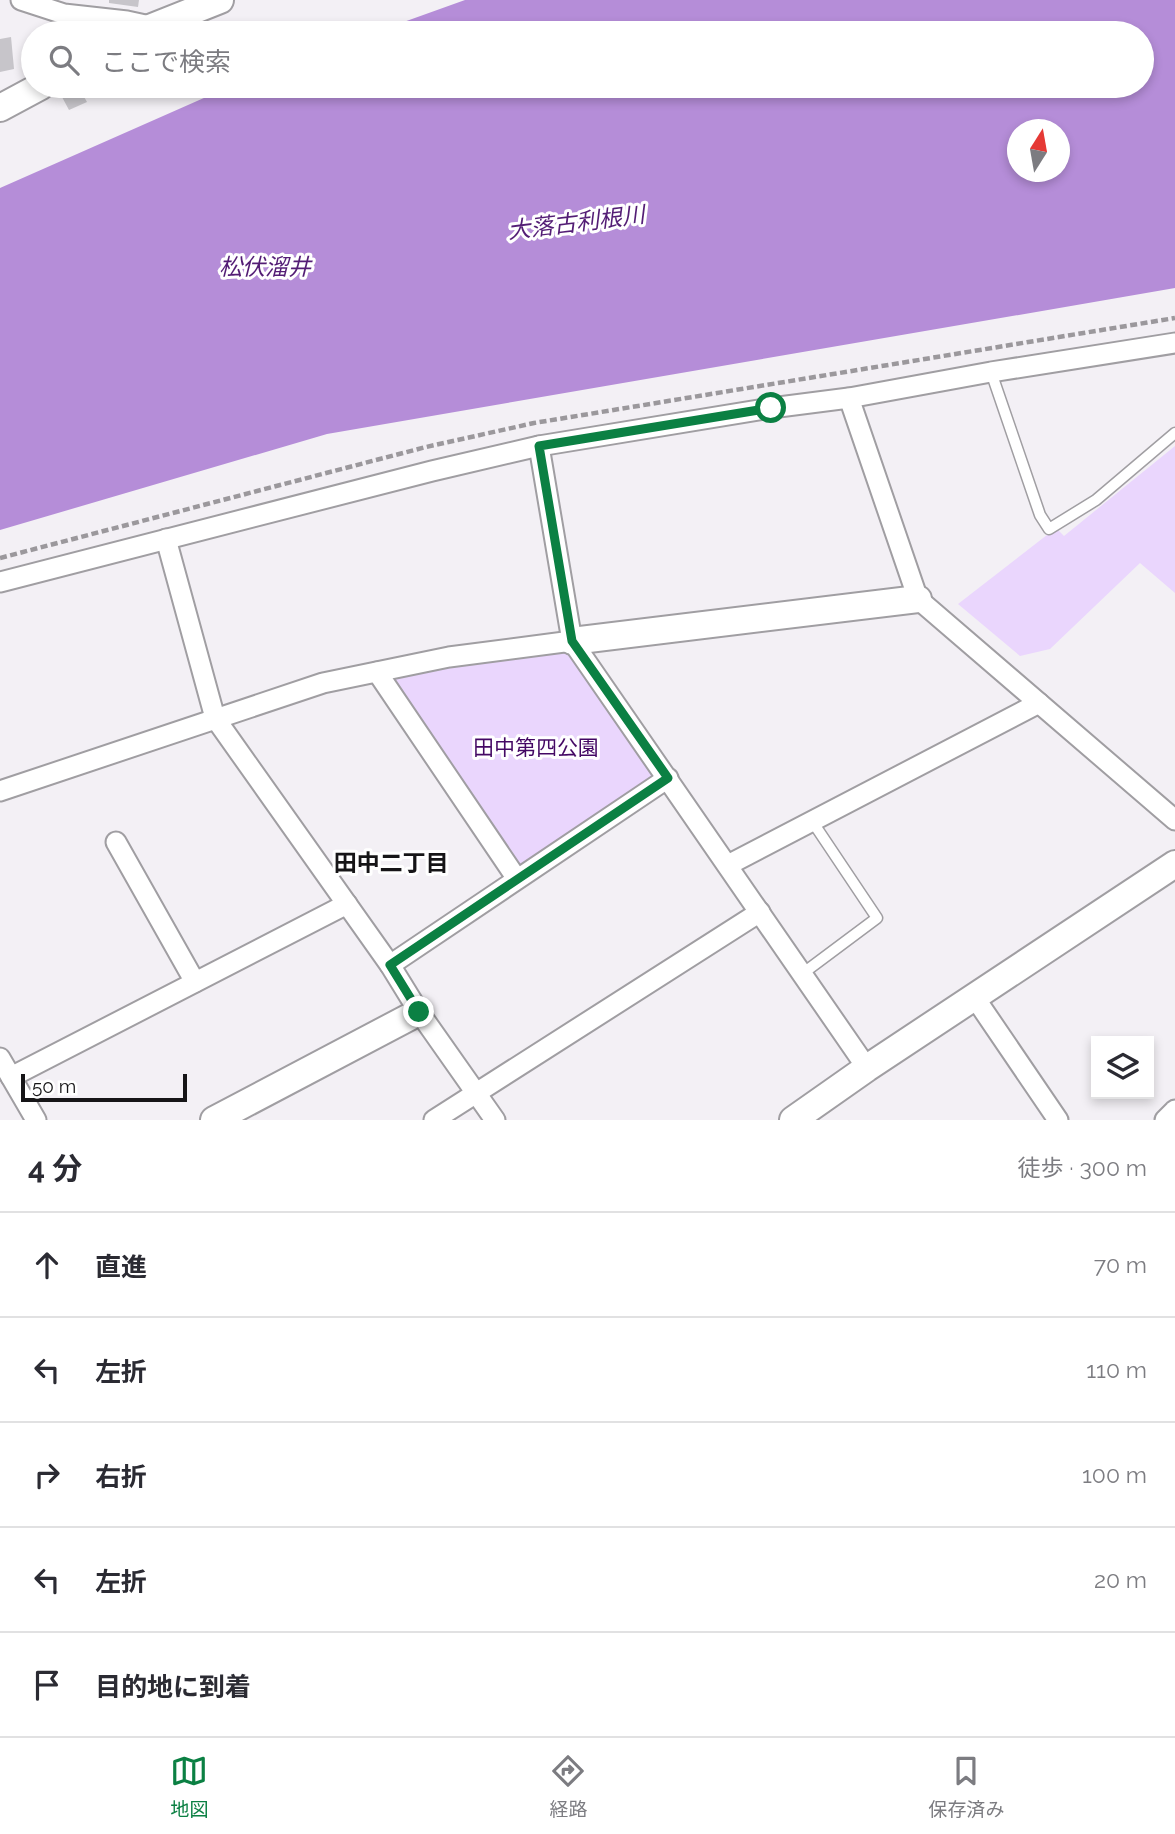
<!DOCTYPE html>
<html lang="ja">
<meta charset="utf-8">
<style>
body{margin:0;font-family:Raleway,"Noto Sans JP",sans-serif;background:#f7f7f7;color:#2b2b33}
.controls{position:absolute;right:21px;bottom:21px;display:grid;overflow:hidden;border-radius:0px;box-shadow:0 4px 10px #0003}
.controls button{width:63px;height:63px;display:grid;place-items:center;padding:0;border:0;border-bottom:2px solid #e1e1e2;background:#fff;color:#2b2b33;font:35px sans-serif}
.compass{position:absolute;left:1007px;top:119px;width:63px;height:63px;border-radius:50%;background:#fff;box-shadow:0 4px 10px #0003;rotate:11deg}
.scale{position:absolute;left:21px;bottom:18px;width:166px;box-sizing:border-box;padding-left:7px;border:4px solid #161517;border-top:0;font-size:19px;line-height:24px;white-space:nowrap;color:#161517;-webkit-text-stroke:5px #fff;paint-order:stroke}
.stop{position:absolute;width:21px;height:21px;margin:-16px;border:5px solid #0b8043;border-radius:50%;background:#fff}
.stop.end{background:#0b8043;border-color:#fff;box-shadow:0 2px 7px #0008}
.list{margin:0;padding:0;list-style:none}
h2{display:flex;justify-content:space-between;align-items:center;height:91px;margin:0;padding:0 28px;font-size:30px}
h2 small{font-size:23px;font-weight:400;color:#7c7c81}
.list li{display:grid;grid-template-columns:46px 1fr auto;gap:21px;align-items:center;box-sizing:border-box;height:105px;padding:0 28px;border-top:2px solid #e1e1e2}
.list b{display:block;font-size:26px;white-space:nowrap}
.list em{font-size:23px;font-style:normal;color:#7c7c81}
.icon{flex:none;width:38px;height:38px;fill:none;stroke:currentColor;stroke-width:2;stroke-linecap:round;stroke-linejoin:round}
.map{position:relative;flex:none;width:1175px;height:1120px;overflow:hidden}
.search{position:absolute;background:#fff;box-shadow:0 4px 10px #0003;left:21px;right:21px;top:21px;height:77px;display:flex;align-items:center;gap:18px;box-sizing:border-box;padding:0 24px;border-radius:38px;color:#7c7c81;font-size:26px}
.sheet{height:616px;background:#fff}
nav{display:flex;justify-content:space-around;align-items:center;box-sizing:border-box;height:98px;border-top:2px solid #e1e1e2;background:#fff;font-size:19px;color:#7c7c81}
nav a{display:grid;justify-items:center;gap:4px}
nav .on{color:#0b8043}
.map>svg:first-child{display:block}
.green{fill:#ead6fd}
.water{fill:#b58dd8;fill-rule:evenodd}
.building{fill:#c7c5ca}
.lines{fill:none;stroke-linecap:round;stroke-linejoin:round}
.lane-casing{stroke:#a09ea2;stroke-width:13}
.street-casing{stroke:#a09ea2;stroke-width:23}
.secondary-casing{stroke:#a09ea2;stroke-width:30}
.path{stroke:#9b989c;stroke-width:4.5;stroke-dasharray:7 3.5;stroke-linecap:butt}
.lane{stroke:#fff;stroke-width:10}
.street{stroke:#fff;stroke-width:19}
.secondary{stroke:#fff;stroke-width:26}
.route{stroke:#0b8043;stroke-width:9}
.labels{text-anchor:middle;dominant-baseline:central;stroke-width:6;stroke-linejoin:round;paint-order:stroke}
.park-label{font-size:21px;fill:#440864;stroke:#fff}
.water-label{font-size:23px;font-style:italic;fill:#531d75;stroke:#fff}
.neighbourhood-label{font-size:23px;font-weight:bold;fill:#161517;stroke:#fff}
</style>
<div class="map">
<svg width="1175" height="1120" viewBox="0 0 1175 1120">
<rect width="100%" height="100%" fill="#f3f0f5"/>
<g class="green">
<path d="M1175,446V593L1140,563L1050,649L1020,656L958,604L1056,528L1064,536Z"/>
<path d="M572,641L668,778L517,879L377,672Z"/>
</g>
<path class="water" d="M465,0H1175V288L327,434L0,530V188L231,86H1142V33H373ZM1018,130H1060V172H1018Z"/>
<g class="building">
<path d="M109,0H139L138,7L109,3Z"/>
<path d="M11,37L14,69L0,72V39Z"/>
<path d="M78,86L87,102L69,110L62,97L70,93L68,90Z"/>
</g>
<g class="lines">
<g class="lane-casing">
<g id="lane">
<path d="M991,372L1040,515L1049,529L1096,500L1175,433"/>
<path d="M802,974L877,918L812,821"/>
</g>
</g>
<g class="street-casing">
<g id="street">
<path d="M21,0L64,14L127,21L150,26"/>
<path d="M849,398L918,599L1175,820"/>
<path d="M539,446L572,641L867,1068"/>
<path d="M166,539L215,718L390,965L419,1012L495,1120"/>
<path d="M0,582L432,471L539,446L771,408L849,398L991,372L1175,343"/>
<path d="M377,672L517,879"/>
<path d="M0,791L323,683L449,657L572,641"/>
<path d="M116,842L195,982"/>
<path d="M728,865L1039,703"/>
<path d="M390,965L668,778"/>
<path d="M975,998L1058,1120"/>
<path d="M0,1058L36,1120"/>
<path d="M11,1077L347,904"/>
<path d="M434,1120L760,912"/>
<path d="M1165,1120L1175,1110"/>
</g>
</g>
<g class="secondary-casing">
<g id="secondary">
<path d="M137,33L220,0"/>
<path d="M0,108L41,86"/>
<path d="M572,641L918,599"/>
<path d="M214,1120L419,1012"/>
<path d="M793,1120L867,1068L1175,864"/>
</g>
</g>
<path class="path" d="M0,558L426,447L534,423L1175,318"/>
<use href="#lane" class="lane"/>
<use href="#street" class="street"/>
<use href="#secondary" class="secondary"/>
</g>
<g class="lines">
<path class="route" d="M419,1012L390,965L668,778L572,641L539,446L771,408"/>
</g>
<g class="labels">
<g class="park-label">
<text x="536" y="747">田中第四公園</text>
</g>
<g class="water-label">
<text transform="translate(576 222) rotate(-7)">大落古利根川</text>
<text x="265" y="266">松伏溜井</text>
</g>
<g class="neighbourhood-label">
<text x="391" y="862">田中二丁目</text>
</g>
</g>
</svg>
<div class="controls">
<button><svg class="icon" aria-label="layers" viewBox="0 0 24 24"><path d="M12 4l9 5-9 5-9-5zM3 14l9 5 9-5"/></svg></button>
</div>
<svg class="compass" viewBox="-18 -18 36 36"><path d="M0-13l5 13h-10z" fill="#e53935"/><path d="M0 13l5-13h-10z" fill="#7c7c81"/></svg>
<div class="scale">50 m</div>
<div class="stop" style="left:771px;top:408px"></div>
<div class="stop end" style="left:419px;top:1012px"></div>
<div class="search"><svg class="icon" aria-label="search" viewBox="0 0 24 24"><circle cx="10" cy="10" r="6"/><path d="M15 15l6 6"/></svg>ここで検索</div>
</div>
<section class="sheet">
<h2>4 分<small>徒歩 · 300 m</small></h2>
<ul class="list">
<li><svg class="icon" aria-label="ahead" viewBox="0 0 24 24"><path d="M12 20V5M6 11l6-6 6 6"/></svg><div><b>直進</b></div><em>70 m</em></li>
<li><svg class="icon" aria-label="left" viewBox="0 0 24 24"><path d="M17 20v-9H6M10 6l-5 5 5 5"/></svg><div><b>左折</b></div><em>110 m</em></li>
<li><svg class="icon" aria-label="right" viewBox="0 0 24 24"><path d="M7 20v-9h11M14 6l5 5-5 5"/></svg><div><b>右折</b></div><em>100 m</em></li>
<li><svg class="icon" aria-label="left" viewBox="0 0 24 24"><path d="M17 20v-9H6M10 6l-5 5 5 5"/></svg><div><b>左折</b></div><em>20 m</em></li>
<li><svg class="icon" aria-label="arrive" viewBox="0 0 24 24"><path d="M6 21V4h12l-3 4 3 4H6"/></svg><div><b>目的地に到着</b></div></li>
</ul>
</section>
<nav>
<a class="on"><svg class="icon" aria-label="map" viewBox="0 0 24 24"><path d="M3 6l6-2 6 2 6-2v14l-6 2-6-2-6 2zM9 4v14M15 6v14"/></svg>地図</a>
<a><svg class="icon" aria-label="directions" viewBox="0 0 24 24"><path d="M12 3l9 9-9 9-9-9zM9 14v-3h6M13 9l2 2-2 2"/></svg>経路</a>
<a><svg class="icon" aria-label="saved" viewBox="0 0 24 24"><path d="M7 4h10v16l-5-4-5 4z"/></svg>保存済み</a>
</nav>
